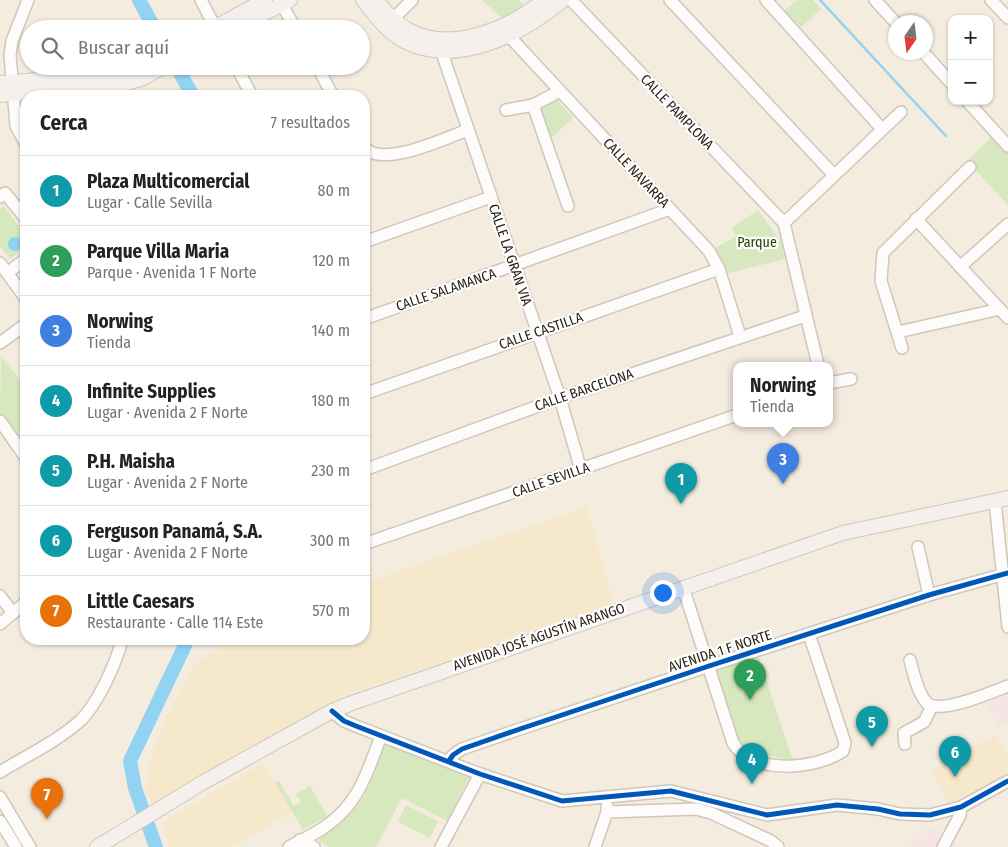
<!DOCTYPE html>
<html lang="es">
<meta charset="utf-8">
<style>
body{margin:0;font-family:"Fira Sans Condensed",sans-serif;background:#f6f6f6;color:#222}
.controls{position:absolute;right:15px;top:15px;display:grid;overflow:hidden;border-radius:10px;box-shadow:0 1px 4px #0004}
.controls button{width:45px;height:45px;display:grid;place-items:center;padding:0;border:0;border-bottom:1px solid #e0e0e0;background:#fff;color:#222;font:25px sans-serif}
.compass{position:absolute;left:888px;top:15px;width:45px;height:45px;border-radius:50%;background:#fff;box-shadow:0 1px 4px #0004;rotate:194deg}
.you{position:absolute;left:662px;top:592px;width:18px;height:18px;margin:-12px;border:4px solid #fff;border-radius:50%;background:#1a73e8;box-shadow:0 0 0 8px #1a73e833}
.badge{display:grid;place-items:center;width:32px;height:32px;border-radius:50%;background:#70695c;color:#fff;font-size:16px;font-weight:700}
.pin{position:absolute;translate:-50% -41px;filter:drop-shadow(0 1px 2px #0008)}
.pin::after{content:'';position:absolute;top:26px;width:18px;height:15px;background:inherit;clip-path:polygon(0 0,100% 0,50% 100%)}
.popup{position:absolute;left:733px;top:362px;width:100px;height:65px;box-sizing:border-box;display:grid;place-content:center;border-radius:10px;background:#fff;filter:drop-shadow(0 1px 4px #0005);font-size:16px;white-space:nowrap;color:#767676}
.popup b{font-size:19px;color:#222}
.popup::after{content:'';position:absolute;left:50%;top:100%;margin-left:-10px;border:10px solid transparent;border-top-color:#fff}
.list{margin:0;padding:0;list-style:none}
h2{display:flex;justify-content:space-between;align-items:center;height:65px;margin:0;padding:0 20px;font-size:21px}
h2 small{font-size:16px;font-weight:400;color:#767676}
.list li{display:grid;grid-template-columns:32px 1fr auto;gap:15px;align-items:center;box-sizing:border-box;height:70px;padding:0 20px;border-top:1px solid #e0e0e0}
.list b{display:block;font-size:19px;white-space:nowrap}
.list p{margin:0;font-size:16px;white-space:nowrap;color:#767676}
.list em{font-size:16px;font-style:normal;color:#767676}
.icon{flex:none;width:28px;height:28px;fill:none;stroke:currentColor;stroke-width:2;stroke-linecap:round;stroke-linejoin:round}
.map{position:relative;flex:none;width:1008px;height:847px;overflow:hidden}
.search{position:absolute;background:#fff;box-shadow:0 1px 4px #0004;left:20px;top:20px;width:350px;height:55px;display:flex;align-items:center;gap:12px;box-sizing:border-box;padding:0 18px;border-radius:28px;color:#767676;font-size:19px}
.panel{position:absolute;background:#fff;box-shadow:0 1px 4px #0004;left:20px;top:90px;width:350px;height:555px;border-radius:20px}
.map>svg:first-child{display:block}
.built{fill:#f6e8cb}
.education{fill:#f6e5e4}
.green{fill:#d7e8be}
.water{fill:#92d3f2}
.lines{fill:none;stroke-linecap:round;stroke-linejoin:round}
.stream{stroke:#92d3f2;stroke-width:2.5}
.river{stroke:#92d3f2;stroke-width:14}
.minor-casing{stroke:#cec7ba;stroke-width:14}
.major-casing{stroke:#ccc8c0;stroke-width:16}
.minor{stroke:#fdfcfa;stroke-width:11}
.major{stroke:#f5f0ec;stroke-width:14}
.cycleway-casing{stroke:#fefefe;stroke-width:8}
.cycleway{stroke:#0057b8;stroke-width:5}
.labels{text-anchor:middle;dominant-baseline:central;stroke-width:4.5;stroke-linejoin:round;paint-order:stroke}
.street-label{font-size:14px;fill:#292316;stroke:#fefefe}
.park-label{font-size:14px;fill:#264106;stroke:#fefefe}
</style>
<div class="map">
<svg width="1008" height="847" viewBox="0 0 1008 847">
<rect width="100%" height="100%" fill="#f4ecde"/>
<g class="built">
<path d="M587,507L613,603L351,693L153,804L145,791L154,748L167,717L193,666L217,649L236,639H364V583Z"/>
<path d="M995,735L1008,758V774L949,804L931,771Z"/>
<path d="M263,763L292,812L233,847H170L162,823Z"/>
</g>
<g class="education">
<path d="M1008,692V723L999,727L986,701Z"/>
<path d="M930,826L957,847H906Z"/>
</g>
<g class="green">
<path d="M482,0H519L525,7L503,19Z"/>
<path d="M797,0H813L821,9L801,27L784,11Z"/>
<path d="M556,99L573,118L549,140L538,108Z"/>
<path d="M994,134L1008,151V205L967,161Z"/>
<path d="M4,206L26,236V247L10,259L0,246V209Z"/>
<path d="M758,210L781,242L785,259L728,273L714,249L736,236L732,228Z"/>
<path d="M1,356L26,388V449L0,412Z"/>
<path d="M758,654L793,761L746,750L740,743L715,669Z"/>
<path d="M388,743L470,775L448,821L402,798L376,847H330L318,841C328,831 341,824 351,813C369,795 375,770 384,747Z"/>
<path d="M279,781L294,806L301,802L296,794L310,786L327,816L303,830L275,783Z"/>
<path d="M406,805L438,821L430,838L398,822Z"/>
</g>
<circle class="water" cx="15" cy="244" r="7"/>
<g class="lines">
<path class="stream" d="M820,0L946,136"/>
<g class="river">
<path d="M139,0L155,29"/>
<path d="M176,66L193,96"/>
<path d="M156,847L135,788L130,761L188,639"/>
</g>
<g class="minor-casing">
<g id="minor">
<path d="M201,0L216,29"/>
<path d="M279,0L296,29"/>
<path d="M571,0L784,223L818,365"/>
<path d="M670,0L833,174"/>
<path d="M766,0L882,129"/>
<path d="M875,0L896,23"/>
<path d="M991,0L1008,18"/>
<path d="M388,24L412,0"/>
<path d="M505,29L509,36L709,251L719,269L740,336"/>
<path d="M441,42V50L560,398L581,470"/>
<path d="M923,52L952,84"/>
<path d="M236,66L252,96"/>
<path d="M317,66L333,96"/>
<path d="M101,77L102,96"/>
<path d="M967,101L1008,146"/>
<path d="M533,105L568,206"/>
<path d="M506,110L533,105L560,91"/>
<path d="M26,144L16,126L10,55L12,41L28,0"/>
<path d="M364,147C382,169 445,138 468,130"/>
<path d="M0,197L5,193L26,219"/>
<path d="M916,219L1008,318"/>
<path d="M784,223L901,112"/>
<path d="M364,242L491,197"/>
<path d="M0,263L26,299"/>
<path d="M960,267L1008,224"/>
<path d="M7,273L26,259"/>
<path d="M364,319L670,209"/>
<path d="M898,332L1000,309"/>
<path d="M0,343L26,324"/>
<path d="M902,348L881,281L883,253L970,167"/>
<path d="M829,383L851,379"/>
<path d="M364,394L719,269"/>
<path d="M0,421L26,458"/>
<path d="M364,470L560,398L805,316"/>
<path d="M995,501L1008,627"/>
<path d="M364,544L737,415"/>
<path d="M918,547L929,595"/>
<path d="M683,587L733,743C753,775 815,770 843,751L845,743L809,634"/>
<path d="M0,596L13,613"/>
<path d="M0,624L26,602"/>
<path d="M910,660C913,672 918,694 927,703C941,715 991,692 1008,686"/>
<path d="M332,711L344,721L356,726L480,774L562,801L671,791L767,815L837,805L878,809L900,814L930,815L961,807L1008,781"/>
<path d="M905,744L904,733L924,722L932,706"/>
<path d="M449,761L453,755L462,749L517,730L709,666L929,595L1008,573"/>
<path d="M0,772C26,756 58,741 81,720C98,703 117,662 122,639"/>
<path d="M0,797L30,847"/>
<path d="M607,812L696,809L711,813L771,841L778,847"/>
<path d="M0,821L16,847"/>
<path d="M300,840L314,847"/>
<path d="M289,847C301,840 314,835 326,826C359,803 367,773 381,736"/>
<path d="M441,847L480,774"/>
<path d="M595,847L607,812V806"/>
<path d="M943,847L960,815L961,807"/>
</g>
</g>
<g class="major-casing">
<g id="major">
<path d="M363,0C375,15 387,32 404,41C458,68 522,34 563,0"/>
<path d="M376,0C386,12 396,24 410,31C452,53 510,28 544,0"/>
<path d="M212,29L265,0"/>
<path d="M234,29L290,0"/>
<path d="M0,83L126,73L141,66"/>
<path d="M0,95L127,83L143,78L165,66"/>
<path d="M97,847L202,783L332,711L352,703L843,533L1008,498"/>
</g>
</g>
<use href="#minor" class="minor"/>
<use href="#major" class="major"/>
<g class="cycleway-casing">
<g id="cycleway">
<path d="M332,711L344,721L356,726L480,774L562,801L671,791L767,815L837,805L878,809L900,814L930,815L961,807L1008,781"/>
<path d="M449,761L453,755L462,749L517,730L709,666L929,595L1008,573"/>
</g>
</g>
<use href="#cycleway" class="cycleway"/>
</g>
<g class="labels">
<g class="street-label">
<text transform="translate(677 112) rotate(46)">CALLE PAMPLONA</text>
<text transform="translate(636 173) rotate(47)">CALLE NAVARRA</text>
<text transform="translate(510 255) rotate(71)">CALLE LA GRAN VIA</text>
<text transform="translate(446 290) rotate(-19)">CALLE SALAMANCA</text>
<text transform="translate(541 331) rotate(-19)">CALLE CASTILLA</text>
<text transform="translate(584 390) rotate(-19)">CALLE BARCELONA</text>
<text transform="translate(551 480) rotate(-19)">CALLE SEVILLA</text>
<text transform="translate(539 637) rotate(-19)">AVENIDA JOSÉ AGUSTÍN ARANGO</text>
<text transform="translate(720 651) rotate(-18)">AVENIDA 1 F NORTE</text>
</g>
<g class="park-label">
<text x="757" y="242">Parque</text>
</g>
</g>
</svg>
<div class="controls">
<button>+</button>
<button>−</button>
</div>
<svg class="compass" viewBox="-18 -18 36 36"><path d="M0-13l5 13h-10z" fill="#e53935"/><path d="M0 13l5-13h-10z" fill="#767676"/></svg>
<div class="you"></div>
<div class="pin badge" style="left:681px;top:504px;background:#0f9aa8">1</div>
<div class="pin badge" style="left:750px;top:700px;background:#2e9e5b">2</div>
<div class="pin badge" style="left:783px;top:484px;background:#3f7fe0">3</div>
<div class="popup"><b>Norwing</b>Tienda</div>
<div class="pin badge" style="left:752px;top:784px;background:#0f9aa8">4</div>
<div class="pin badge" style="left:872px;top:747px;background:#0f9aa8">5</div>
<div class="pin badge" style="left:955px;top:777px;background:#0f9aa8">6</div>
<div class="pin badge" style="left:47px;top:819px;background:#e8710a">7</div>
<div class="search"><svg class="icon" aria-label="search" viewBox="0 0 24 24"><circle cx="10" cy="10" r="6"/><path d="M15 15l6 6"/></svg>Buscar aquí</div>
<section class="panel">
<h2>Cerca<small>7 resultados</small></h2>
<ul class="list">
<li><span class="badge" style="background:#0f9aa8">1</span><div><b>Plaza Multicomercial</b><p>Lugar · Calle Sevilla</p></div><em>80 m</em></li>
<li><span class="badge" style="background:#2e9e5b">2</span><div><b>Parque Villa Maria</b><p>Parque · Avenida 1 F Norte</p></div><em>120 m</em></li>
<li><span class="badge" style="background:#3f7fe0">3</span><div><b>Norwing</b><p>Tienda</p></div><em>140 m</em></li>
<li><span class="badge" style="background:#0f9aa8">4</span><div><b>Infinite Supplies</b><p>Lugar · Avenida 2 F Norte</p></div><em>180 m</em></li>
<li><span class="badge" style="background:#0f9aa8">5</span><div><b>P.H. Maisha</b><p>Lugar · Avenida 2 F Norte</p></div><em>230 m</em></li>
<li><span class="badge" style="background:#0f9aa8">6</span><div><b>Ferguson Panamá, S.A.</b><p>Lugar · Avenida 2 F Norte</p></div><em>300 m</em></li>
<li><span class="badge" style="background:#e8710a">7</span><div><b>Little Caesars</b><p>Restaurante · Calle 114 Este</p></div><em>570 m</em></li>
</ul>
</section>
</div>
